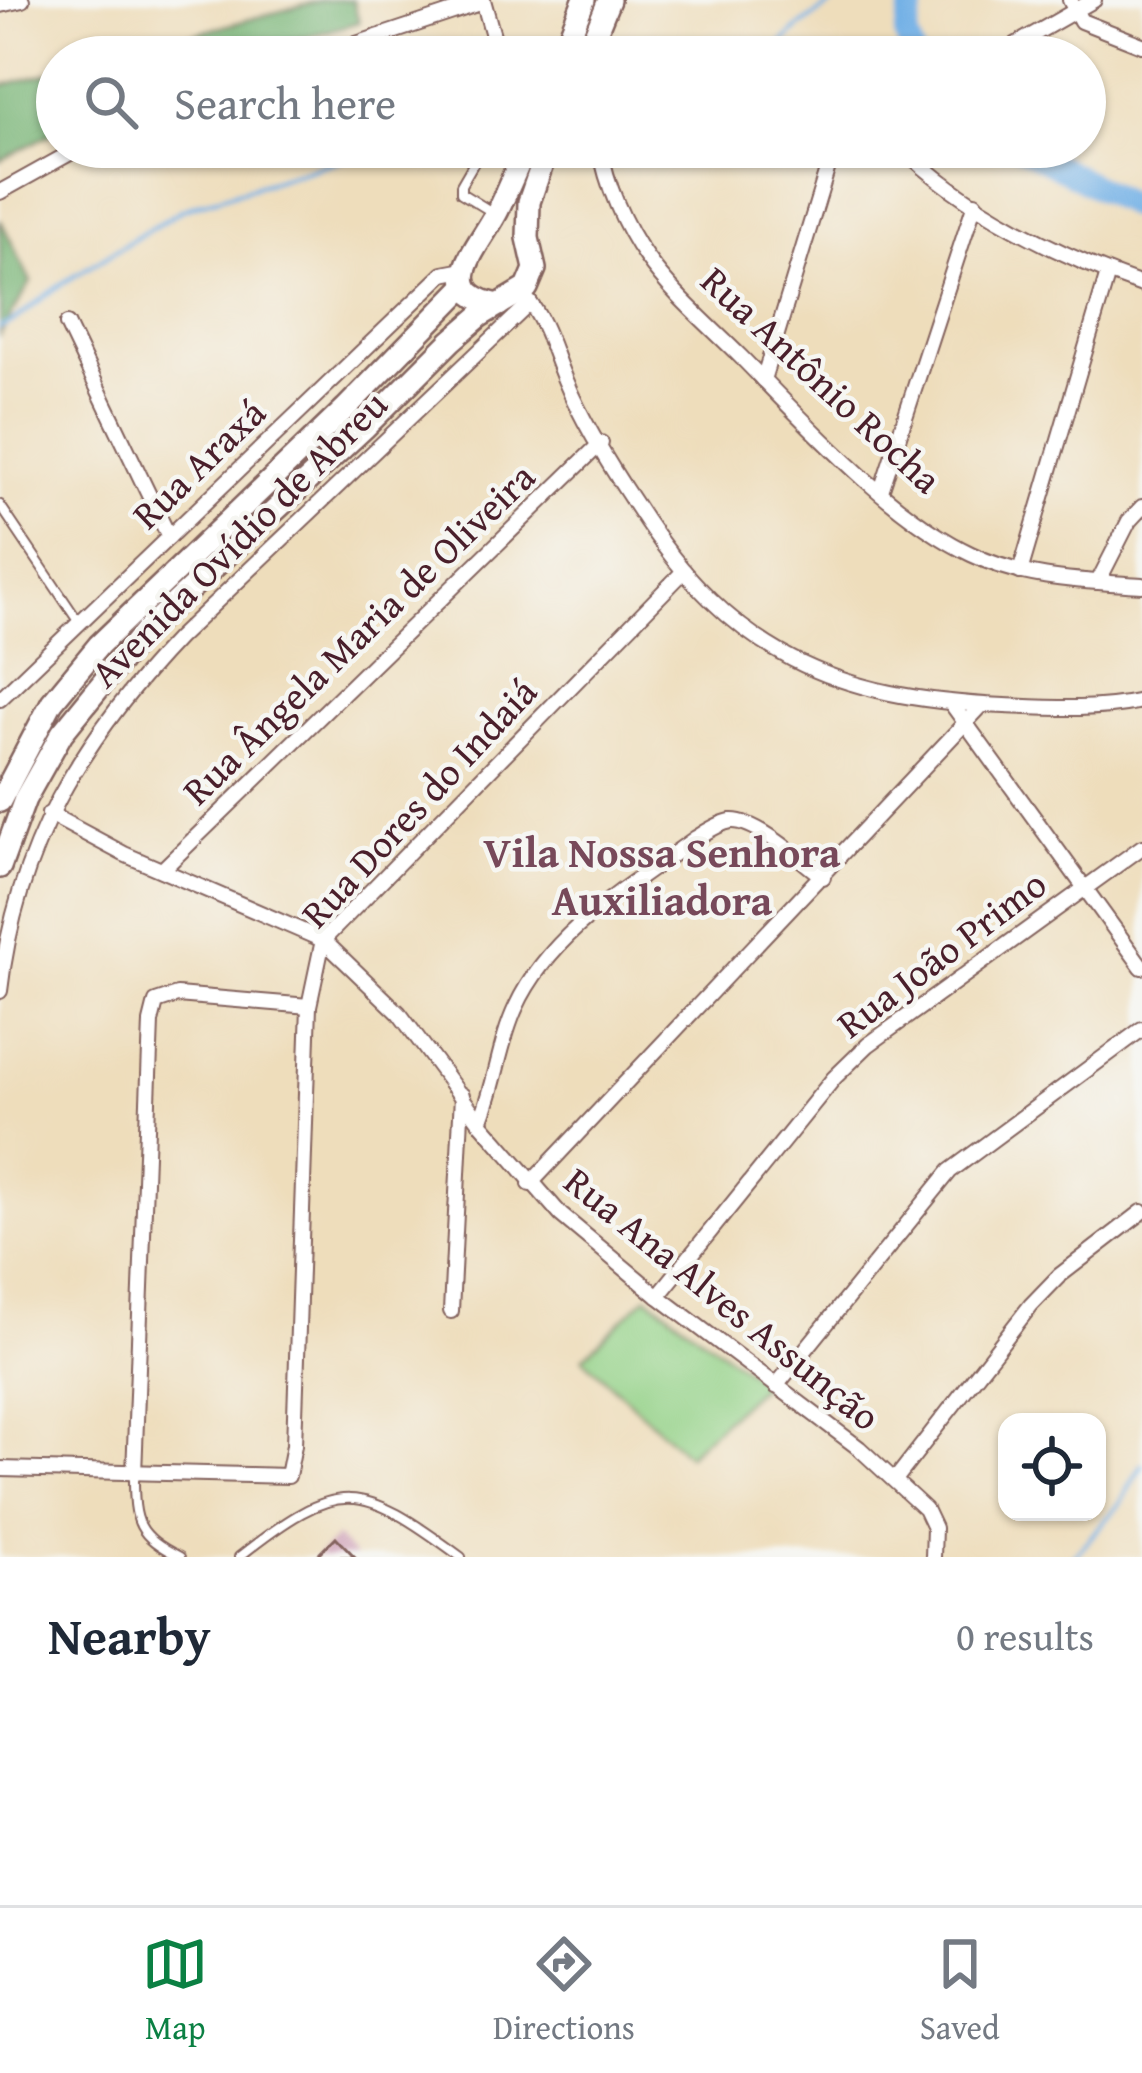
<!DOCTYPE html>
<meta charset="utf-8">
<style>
body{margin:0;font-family:"Gentium Book Plus",serif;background:#f2f2f3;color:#1f2937}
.controls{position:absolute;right:36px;bottom:36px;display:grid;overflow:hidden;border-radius:24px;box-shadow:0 3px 9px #0004}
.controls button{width:108px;height:108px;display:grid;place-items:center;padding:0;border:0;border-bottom:3px solid #e0e1e3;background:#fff;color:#1f2937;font:60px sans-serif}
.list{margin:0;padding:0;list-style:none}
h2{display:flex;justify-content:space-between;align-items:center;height:156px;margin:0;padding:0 48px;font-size:51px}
h2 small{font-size:39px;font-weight:400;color:#747a83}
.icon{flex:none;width:66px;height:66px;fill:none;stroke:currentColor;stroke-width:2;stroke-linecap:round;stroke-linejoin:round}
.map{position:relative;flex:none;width:1142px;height:1557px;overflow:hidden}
.search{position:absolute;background:#fff;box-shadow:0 3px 9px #0004;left:36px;right:36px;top:36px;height:132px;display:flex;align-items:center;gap:30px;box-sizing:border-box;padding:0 42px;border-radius:66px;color:#747a83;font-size:45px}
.sheet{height:348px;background:#fff}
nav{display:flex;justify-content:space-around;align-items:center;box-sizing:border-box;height:168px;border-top:3px solid #e0e1e3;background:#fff;font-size:33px;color:#747a83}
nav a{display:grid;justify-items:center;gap:6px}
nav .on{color:#0b8043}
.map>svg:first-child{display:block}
.green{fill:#94d288;stroke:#6f785a;stroke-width:3}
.forest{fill:#77b474;stroke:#606a50;stroke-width:3}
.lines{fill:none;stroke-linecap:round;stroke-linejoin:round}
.stream{stroke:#73b1e6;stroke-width:4.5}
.river{stroke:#73b1e6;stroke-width:24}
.building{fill:#ca97b1}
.lane-casing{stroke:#83625d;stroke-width:12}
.street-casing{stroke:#83625d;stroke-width:18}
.secondary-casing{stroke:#83625d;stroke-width:26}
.lane{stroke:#fff;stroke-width:8}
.street{stroke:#fff;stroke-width:14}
.secondary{stroke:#fff;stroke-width:21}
.labels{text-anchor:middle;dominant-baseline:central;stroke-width:9;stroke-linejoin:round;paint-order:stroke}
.street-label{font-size:39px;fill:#4a1f2b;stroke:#f6f6f2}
.neighbourhood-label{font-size:42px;font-weight:bold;fill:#77495a;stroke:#f6f6f2}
</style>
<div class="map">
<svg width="1142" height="1557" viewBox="0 0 1142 1557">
<rect width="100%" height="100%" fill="#f6f6f2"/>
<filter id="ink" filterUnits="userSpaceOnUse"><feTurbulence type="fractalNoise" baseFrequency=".00833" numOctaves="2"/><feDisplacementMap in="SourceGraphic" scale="24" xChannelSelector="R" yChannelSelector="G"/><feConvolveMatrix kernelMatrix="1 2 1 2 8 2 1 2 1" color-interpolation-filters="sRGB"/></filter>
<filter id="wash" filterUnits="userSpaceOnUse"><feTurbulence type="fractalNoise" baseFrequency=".004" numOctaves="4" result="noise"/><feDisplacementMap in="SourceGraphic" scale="48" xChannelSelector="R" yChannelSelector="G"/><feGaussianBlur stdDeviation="2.7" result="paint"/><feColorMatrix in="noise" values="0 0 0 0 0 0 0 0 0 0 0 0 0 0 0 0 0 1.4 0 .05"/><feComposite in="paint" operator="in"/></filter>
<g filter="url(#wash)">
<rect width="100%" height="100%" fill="#edb"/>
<path class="green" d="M647,1296L764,1383L687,1455L583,1358Z"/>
<g class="forest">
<path d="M322,0H353L359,22L236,57H109Z"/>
<path d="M57,71V130L0,161V86Z"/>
<path d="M0,219L31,282L0,334Z"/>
</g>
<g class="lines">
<g class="stream">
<path d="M768,57L801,25L838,0"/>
<path d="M0,327L14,321L58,286L183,209L365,152"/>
<path d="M1073,1557L1120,1504L1142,1465"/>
</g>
<g class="river">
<path d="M914,57L906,35L914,0"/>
<path d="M1020,147L1142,211"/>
</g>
</g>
<g id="blocks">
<path class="building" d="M336,1537L355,1557H316Z"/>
</g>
</g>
<g filter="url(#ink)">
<use href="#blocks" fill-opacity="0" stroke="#83625d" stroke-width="3"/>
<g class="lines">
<g class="lane-casing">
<g id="lane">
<path d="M483,147L461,185V193L492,212"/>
<path d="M0,505L78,621"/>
<path d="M134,1476C134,1523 137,1535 180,1557"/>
<path d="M239,1557C340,1477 359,1482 461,1557"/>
</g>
</g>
<g class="street-casing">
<g id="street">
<path d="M483,0L499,57"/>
<path d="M1070,0L1081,21L1142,45"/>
<path d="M0,5L22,0"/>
<path d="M1015,45L1094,0"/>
<path d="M317,57L483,2"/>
<path d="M600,147C606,184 624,226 646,257C672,294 709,325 741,357C805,422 889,515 971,554C1024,580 1084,581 1142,585"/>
<path d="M902,147C962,208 1062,257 1142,285"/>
<path d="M0,192L81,147"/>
<path d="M526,298C547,323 552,350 565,380C581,419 613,471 637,507C731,654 834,699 1005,706C1052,708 1096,711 1142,701"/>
<path d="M67,324L169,537"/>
<path d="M763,380L834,147"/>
<path d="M881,491L975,203"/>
<path d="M1020,572L1108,273"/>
<path d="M1098,582L1129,521L1142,507"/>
<path d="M0,699L443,274L464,270"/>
<path d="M951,703L1142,967"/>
<path d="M49,814L124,854L323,940L399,1013L480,1122L561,1215L658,1296L859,1448L925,1509L934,1528L933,1557"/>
<path d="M162,870L601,443"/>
<path d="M0,991C16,848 81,740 178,638L530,303"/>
<path d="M480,1122C496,1085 499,1043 516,1007C551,931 630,886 696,838C706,832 719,823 731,821C756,819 803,862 823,877"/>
<path d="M530,1184L982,705"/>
<path d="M658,1296L834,1078L868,1045L1142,847"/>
<path d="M451,1311L462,1095"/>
<path d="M776,1386L950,1171L1142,1029"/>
<path d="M0,1469L288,1476L294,1445L309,1006L323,940L684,571"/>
<path d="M134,1474L151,1022L156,1002L177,995L309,1006"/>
<path d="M895,1480L1031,1305L1059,1276L1142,1212"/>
</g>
</g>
<g class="secondary-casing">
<g id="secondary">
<path d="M561,57L584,0"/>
<path d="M586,57L609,0"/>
<path d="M499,305C431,292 481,245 498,210C508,189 517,168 526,147"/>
<path d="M0,801L52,702L99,645L346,408L465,286"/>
<path d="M0,867L25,799L62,733L145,631L364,428L451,341L480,316L527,288L535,269L528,238L529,202L548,147"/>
</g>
</g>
<use href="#lane" class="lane"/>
<use href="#street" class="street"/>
<use href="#secondary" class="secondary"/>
</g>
</g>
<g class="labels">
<g class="street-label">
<text transform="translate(822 379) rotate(43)">Rua Antônio Rocha</text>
<text transform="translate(198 463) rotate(-44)">Rua Araxá</text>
<text transform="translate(238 538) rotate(-45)">Avenida Ovídio de Abreu</text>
<text transform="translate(358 633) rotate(-44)">Rua Ângela Maria de Oliveira</text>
<text transform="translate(418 802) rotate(-47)">Rua Dores do Indaiá</text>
<text transform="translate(941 953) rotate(-37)">Rua João Primo</text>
<text transform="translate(723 1298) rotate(39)">Rua Ana Alves Assunção</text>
</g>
<g class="neighbourhood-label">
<text x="662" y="851">Vila Nossa Senhora<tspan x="662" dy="48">Auxiliadora</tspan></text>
</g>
</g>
</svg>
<div class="controls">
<button><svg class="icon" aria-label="locate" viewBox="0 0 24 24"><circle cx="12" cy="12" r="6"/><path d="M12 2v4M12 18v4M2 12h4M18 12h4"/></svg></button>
</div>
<div class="search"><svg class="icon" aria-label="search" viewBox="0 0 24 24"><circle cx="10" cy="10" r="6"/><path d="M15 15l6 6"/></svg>Search here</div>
</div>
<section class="sheet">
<h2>Nearby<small>0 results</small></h2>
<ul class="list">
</ul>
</section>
<nav>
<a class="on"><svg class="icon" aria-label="map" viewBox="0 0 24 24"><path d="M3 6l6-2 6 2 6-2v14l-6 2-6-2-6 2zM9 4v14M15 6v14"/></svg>Map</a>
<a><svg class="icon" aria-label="directions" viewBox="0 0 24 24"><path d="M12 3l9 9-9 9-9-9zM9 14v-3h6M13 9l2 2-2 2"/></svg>Directions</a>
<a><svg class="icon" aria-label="saved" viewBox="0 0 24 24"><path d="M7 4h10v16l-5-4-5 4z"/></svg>Saved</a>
</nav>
